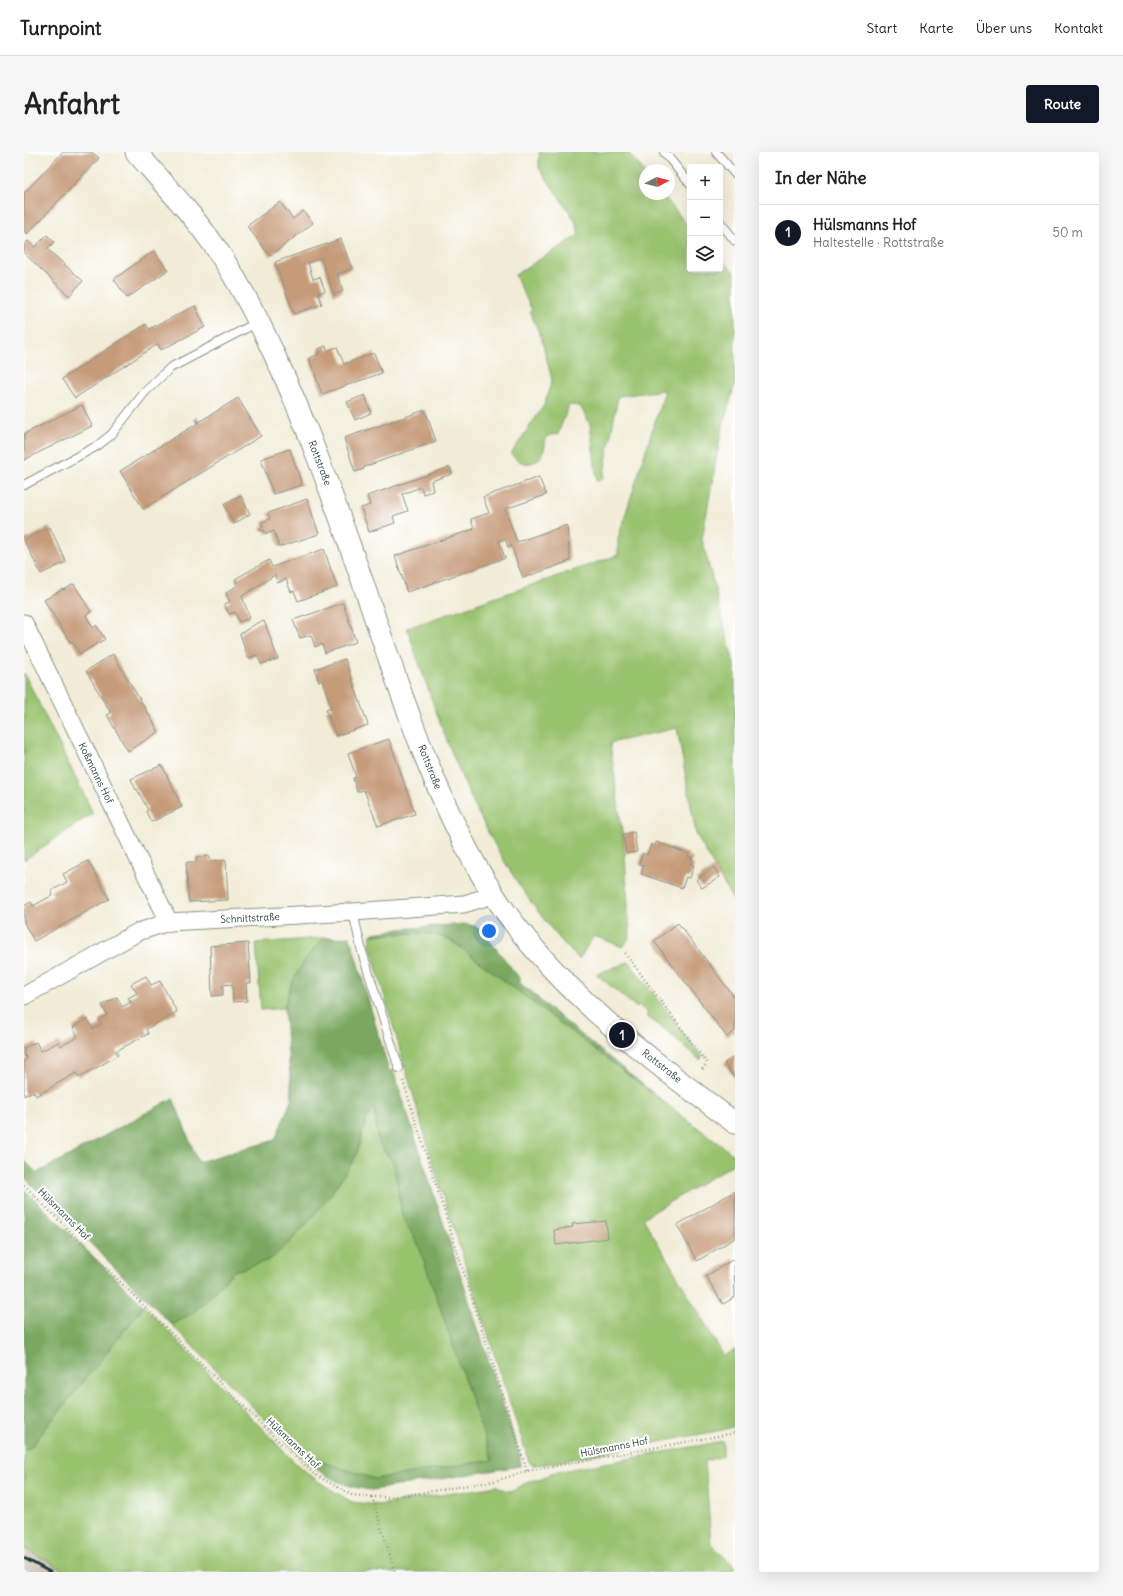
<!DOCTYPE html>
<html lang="de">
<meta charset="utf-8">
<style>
body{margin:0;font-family:Delius,sans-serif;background:#f6f6f6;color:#222}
.controls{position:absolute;right:12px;top:12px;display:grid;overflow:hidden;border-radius:4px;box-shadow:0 4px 16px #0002}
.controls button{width:36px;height:36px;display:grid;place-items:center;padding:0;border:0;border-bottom:1px solid #e0e0e0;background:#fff;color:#222;font:20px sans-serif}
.compass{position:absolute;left:615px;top:12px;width:36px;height:36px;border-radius:50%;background:#fff;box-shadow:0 4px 16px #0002;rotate:83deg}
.you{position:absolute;left:465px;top:779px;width:14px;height:14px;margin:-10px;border:3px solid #fff;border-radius:50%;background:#1a73e8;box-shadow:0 0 0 6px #1a73e833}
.badge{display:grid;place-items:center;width:26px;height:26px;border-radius:50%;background:#111827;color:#fff;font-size:13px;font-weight:700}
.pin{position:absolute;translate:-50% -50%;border:2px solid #fff;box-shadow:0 1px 4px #0006}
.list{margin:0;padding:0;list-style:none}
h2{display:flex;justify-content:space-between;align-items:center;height:52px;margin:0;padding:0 16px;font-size:17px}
h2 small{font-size:13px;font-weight:400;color:#767676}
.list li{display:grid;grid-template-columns:26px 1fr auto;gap:12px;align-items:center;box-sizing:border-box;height:56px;padding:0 16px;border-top:1px solid #e0e0e0}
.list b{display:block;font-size:15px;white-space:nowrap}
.list p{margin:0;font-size:13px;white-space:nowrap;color:#767676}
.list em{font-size:13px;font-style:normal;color:#767676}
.icon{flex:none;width:22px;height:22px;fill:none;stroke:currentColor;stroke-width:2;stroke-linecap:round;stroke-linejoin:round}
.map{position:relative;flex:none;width:711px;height:1420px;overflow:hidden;border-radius:4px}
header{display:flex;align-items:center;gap:24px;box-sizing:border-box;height:56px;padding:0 20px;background:#fff;border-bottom:1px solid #e0e0e0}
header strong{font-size:19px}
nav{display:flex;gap:22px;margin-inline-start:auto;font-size:14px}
.intro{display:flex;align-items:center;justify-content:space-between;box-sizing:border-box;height:96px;padding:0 24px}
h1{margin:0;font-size:28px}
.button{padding:10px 18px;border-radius:4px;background:#111827;color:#fff;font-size:14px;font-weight:700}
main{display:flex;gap:24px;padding:0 24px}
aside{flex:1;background:#fff;border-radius:4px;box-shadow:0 4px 16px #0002}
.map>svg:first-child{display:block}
.industrial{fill:#cfc1ba}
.green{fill:#99c26e;stroke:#5c8051}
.forest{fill:#7aa861;stroke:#4c724a}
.building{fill:#c69b7a}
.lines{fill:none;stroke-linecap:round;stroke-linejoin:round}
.service-casing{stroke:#889486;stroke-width:10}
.minor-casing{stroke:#889486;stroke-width:19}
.tertiary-casing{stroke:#889486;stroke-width:23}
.path{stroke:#889486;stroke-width:2.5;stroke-dasharray:1 3;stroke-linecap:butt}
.service{stroke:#fff;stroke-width:8}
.minor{stroke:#fff;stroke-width:17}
.tertiary{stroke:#fff;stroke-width:21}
.rail{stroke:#1f3d34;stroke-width:3}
.labels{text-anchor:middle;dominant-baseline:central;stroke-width:4;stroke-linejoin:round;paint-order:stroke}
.street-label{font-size:10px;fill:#1f3d34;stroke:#fff}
</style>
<header>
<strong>Turnpoint</strong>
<nav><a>Start</a><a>Karte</a><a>Über uns</a><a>Kontakt</a></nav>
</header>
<div class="intro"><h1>Anfahrt</h1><a class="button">Route</a></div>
<main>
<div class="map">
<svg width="711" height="1420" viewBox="0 0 711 1420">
<rect width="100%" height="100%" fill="#fff"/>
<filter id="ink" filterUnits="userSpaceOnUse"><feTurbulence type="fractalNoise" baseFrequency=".025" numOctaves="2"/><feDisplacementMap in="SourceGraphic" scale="8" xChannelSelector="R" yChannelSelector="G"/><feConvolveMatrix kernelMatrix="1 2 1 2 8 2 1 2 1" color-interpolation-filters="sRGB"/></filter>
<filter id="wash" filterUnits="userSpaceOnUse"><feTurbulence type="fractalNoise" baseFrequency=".012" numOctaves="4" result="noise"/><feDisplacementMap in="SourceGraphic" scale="16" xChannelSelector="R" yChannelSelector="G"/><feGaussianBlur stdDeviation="0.9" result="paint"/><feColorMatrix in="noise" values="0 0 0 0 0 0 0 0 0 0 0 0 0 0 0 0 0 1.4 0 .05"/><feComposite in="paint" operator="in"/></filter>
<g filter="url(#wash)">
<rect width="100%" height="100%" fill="#f2ecd7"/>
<path class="industrial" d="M0,1396L43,1420H5L0,1417Z"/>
<g class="green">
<path d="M515,0H604L621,20V42H638L666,76V117H696V106L711,121V232L697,281L678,387L711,516V752L672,682L653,576L586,591L601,703L606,785L599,795L570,784L555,807C538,791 523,772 510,754C448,670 416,573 383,476L594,403V386L641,238L594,244L579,327L573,329L566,272L556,254L545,253L534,282L523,284C521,290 521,298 518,303C510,316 494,312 487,302L520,253L528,228L517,185L506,160L508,158L491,123L555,83L551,68L515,16Z"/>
<path d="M0,521L69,661L0,708Z"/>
<path d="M396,781L415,783L435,794L711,1004V1011L619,1066L700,1204L711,1198V1274L698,1278L522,1312L509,1313L505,1310L411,1018L346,794L347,783Z"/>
<path d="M299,786L280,809L267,833L260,856L237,858L232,791Z"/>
<path d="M605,810L678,905L676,908L643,879L622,864L624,861L615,854L613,856L572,822Z"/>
<path d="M350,954L354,990L370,1012L378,1064L395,1094L469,1308L350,1327L275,1302L148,1173L167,1162L184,1147L210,1119L224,1115L247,1107L274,1082L306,1043L331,1006L342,969Z"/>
<path d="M120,1154L272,1312L295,1330L328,1350L355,1353L473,1334L483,1339L491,1338L504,1329L518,1327L527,1321L699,1289V1304L681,1309L687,1392L711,1415V1420H43L0,1396V1298L6,1296Z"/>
</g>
<g class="forest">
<path d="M440,772L450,774L458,779L497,828L495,830L505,839L506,838L521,853L640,950L428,789C402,776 375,782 347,783L349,781L376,777Z"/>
<path d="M326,785L365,919L369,918L496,1304V1314L348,1338C318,1335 296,1323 275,1302L350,1327L468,1308L395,1094L378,1064L370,1012L354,990L350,955L342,969L331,1006L306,1043L274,1082L247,1107L224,1115L209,1119L184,1147L167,1162L148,1173L0,1025V1008L13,1021L149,946L174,1010L251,988L268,946L260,856L267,833L280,809L299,786Z"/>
<path d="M0,1037L120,1154L6,1296L0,1298Z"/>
</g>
<g id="blocks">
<g class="building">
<path d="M39,0H68L75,6L3,82L0,79V41Z"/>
<path d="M256,50L269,67L279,59L289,71L246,104L223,74Z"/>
<path d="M23,83L30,90L23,97L59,129L45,144L0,101V93L4,89L11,95Z"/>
<path d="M317,87L328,117L313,122L319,139L310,143L297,106L284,111L289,127L296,125L301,139L294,141L298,152L270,162L251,110Z"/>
<path d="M130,99L144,118L103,146L90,127Z"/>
<path d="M171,154L181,175L137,198L134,192L51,246L38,227L122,172L125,177Z"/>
<path d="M302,194L303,199L313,195L320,212L350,201L358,221L298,242L285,206L295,202L294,197Z"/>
<path d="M341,243L347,261L331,268L323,250Z"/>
<path d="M214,246L237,284L119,357L96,319L174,271L171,266L173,265L175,270Z"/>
<path d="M58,253L68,274L0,308V282Z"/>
<path d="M401,258L412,289L340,315V317L331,320L320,286Z"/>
<path d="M266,297L278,333L249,342L237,307Z"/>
<path d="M426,315L428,322L407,329L409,339L399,342L397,335L378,342L384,359L369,364L371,371L345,380L337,356L346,353L343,344Z"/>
<path d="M515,325L522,343L481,357L493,390L543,373L546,409L499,426L487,393L484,395L481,387L475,389L481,406L383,440L371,404L450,377L447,367L465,361L459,345Z"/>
<path d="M217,344L226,362L210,372L200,352Z"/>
<path d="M283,347L295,382L255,395L250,379L242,382L240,378L237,379L236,376L239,375L238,370L246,367L244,361Z"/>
<path d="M26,375L42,410L17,422L0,388Z"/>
<path d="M300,397L313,435L274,449L270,439L267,440L262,427L253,431L251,423L218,444L226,466L215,470L211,460L205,462L200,452L206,450L202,441L214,433L211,427L245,408L248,415Z"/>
<path d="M50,432L67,460L62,463L69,476L72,473L81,487L56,502L48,489L46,490L20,448L39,437L40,438Z"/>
<path d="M319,451L332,490L301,501L298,492L291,495L287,483L276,486L269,468Z"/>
<path d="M240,469L254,507L237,512L233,503L224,506L216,482L233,471Z"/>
<path d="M89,502L135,580L104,599L83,563L87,561L62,519Z"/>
<path d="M321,507L344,573L312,584L302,558L308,556L298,528L295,530L291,517Z"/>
<path d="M365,587L391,662L354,674L340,638L333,640L329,626L332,625L324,601Z"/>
<path d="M138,613L158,655L127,670L122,659L124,658L113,637L112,638L107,627Z"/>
<path d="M610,680L613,700L602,701L599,682Z"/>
<path d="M632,690L665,702L664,704L669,706L666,712L670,713L666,726L662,725L658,736L617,722L620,713L615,712L619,701L623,703L627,692L631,694Z"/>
<path d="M186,704V709L202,708L204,748L165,750L162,710H172V705Z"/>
<path d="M64,709L85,747L10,789L0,771V754L7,750L9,754L29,743L27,739L43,730L39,722Z"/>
<path d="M690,715L696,725L678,736L672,728Z"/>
<path d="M654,771L711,846V879L703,885L630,789Z"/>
<path d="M224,791L227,831H222L223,849L209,850L208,832L199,833V843L188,844L186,794Z"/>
<path d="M122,824L127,833L136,829L153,860L122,877L124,882L92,899L94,903L79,912L55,925L52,921L12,944L9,939L0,944V909L3,907L0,902V896L12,890L17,899L35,890L37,894L54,885L49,875L63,867L69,877L77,872L75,868L83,863L78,853L93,845L98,855L107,850L104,846L113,841L107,832Z"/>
<path d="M711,904V927L700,911Z"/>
<path d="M711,1039V1086L673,1109L653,1073Z"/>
<path d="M582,1069L584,1086L532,1093L530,1078L549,1075L548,1072Z"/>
<path d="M710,1107L711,1145L699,1152L682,1124Z"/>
</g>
</g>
</g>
<g filter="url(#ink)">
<use href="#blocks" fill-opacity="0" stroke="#889486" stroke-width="1"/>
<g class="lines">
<g class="service-casing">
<g id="service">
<path d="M640,0L666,32"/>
<path d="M692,0L711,22"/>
<path d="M696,70L711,89"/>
<path d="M0,333L73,294L87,283L121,240L146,216L234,170"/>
<path d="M329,760L338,800L375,916"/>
</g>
</g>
<g class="minor-casing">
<g id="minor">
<path d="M0,471L145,770"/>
<path d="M0,844L114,780L145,770L329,760L440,752L469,743"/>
</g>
</g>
<g class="tertiary-casing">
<path id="tertiary" d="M112,0C140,32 170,64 194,99C216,132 234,167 250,202C285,276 312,354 339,431C359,490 379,549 402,607C421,654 442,701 470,743C531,837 623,905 711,971"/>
</g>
<g class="path">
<path d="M601,801L683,911L677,919"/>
<path d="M379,929L503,1319"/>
<path d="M0,1033L251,1286L290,1322L328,1343L348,1345H371L471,1329L503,1319L711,1281"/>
<path d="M348,1345L371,1420"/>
</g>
<use href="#service" class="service"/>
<use href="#minor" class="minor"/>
<use href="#tertiary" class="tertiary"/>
<path class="rail" d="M0,1406L26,1420"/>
</g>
</g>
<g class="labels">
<g class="street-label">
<text transform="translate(296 311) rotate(69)">Rottstraße</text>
<text transform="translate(406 615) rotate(68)">Rottstraße</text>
<text transform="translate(72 621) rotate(64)">Koßmanns Hof</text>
<text transform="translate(226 766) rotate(-3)">Schnittstraße</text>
<text transform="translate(638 914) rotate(38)">Rottstraße</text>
<text transform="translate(40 1062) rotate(45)">Hülsmanns Hof</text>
<text transform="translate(269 1291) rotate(43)">Hülsmanns Hof</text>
<text transform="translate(590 1295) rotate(-11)">Hülsmanns Hof</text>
</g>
</g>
</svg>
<div class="controls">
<button>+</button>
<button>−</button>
<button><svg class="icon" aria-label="layers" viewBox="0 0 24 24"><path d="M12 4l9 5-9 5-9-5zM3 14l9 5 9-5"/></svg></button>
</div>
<svg class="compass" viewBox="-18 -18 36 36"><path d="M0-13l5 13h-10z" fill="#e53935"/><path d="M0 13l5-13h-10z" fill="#767676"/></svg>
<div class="you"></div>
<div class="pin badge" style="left:598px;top:883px">1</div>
</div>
<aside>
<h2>In der Nähe<small></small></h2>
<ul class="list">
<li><span class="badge">1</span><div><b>Hülsmanns Hof</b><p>Haltestelle · Rottstraße</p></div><em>50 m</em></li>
</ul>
</aside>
</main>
